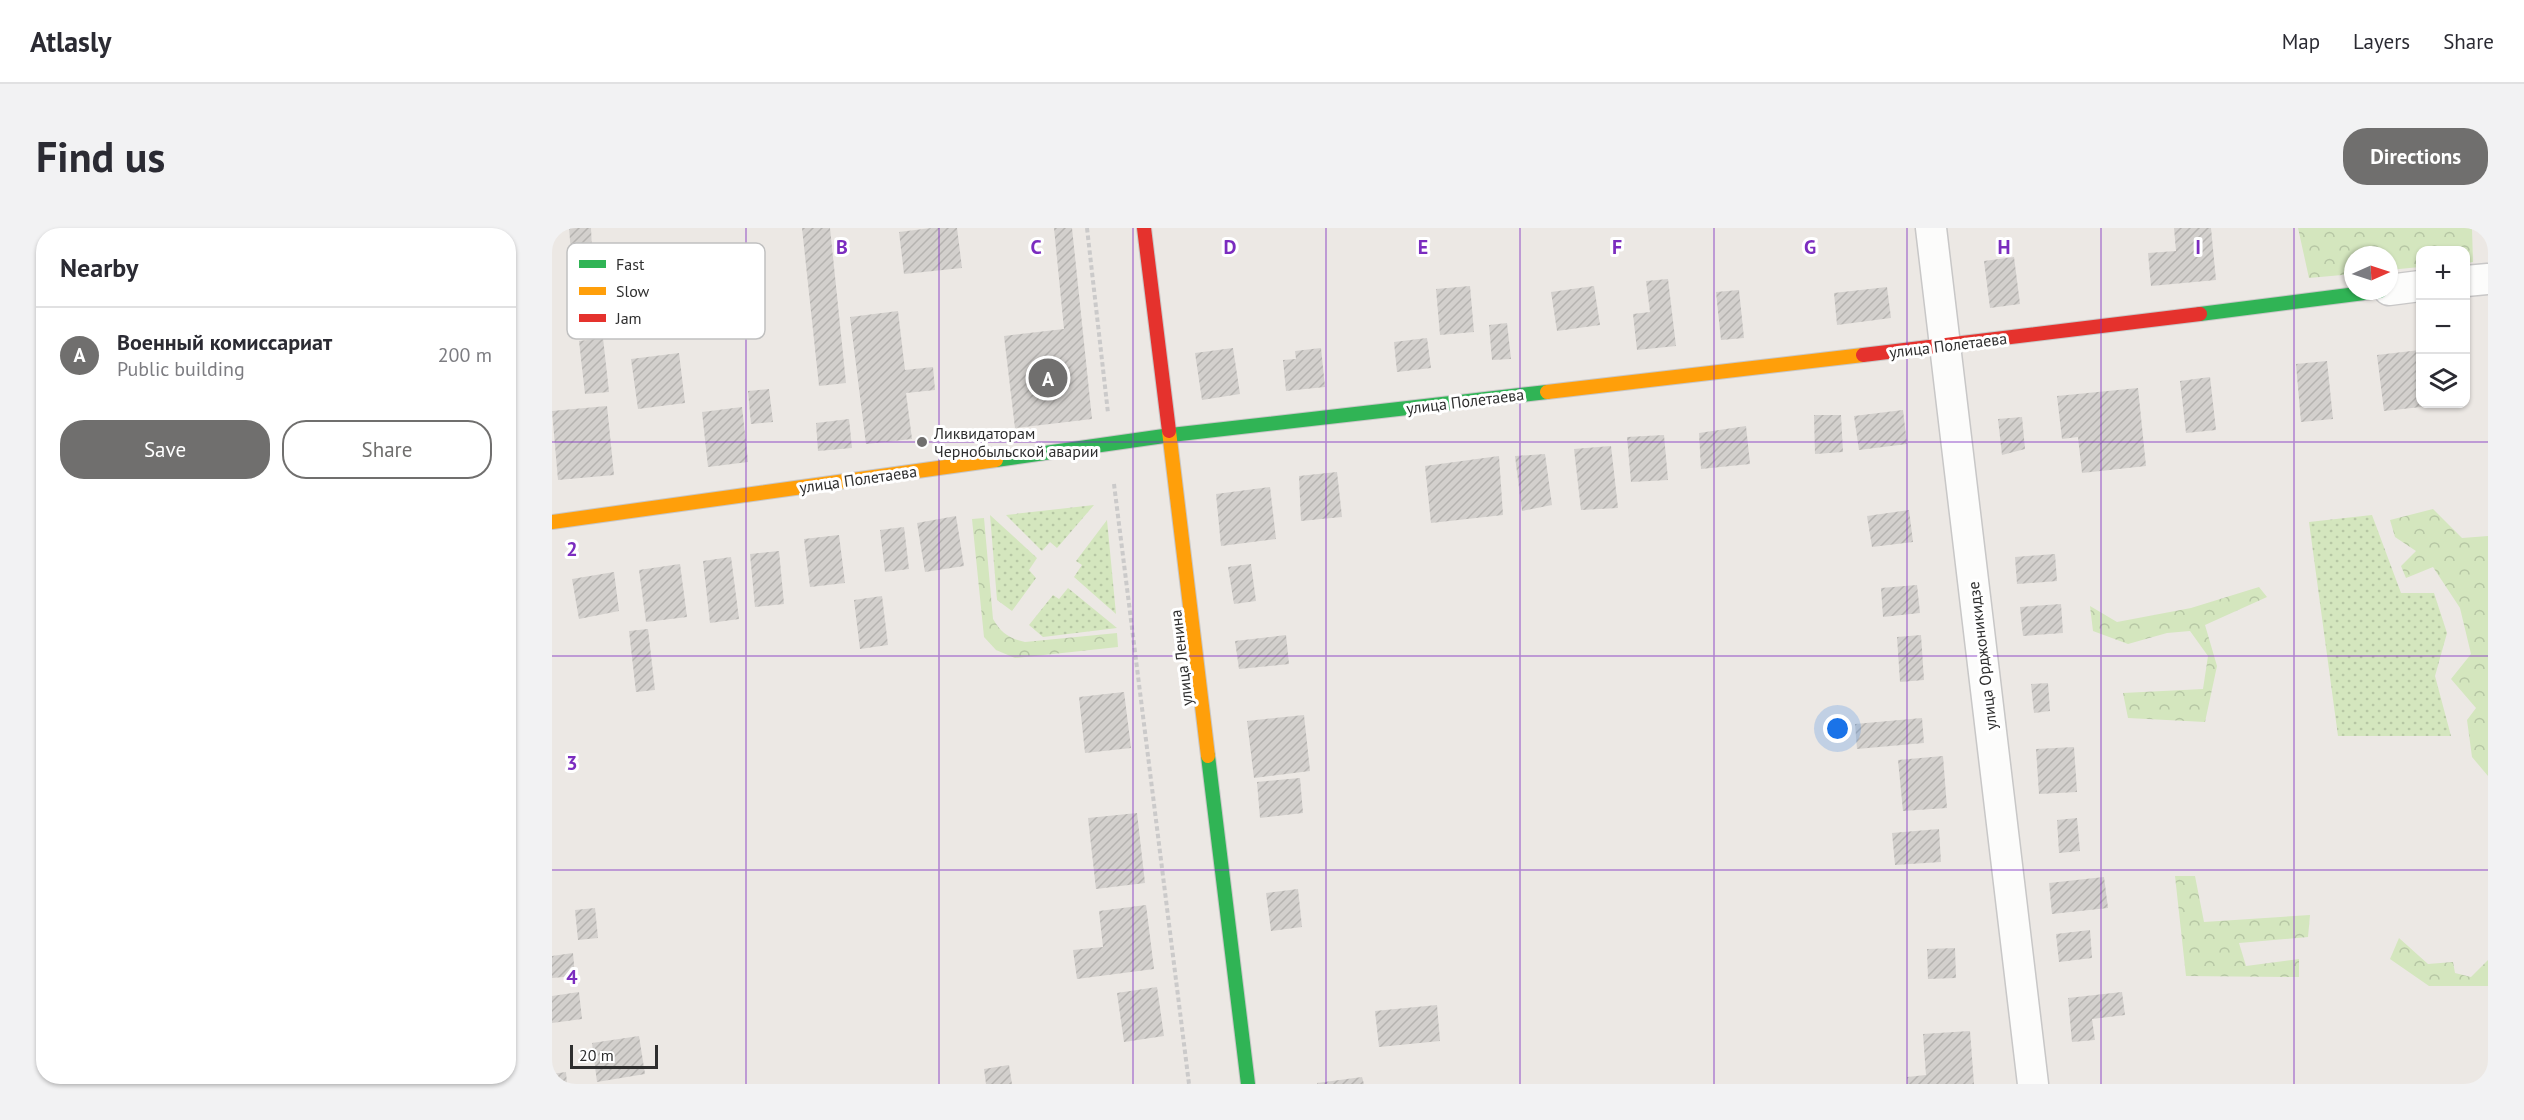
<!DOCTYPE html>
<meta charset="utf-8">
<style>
body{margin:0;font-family:"PT Sans",sans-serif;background:#f2f2f3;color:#2b2b33}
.controls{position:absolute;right:18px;top:18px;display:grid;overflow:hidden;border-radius:12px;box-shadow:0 2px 4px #0004}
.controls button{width:54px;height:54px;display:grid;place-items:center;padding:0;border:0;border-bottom:2px solid #e1e1e2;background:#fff;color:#2b2b33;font:30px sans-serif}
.compass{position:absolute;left:1792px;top:18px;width:54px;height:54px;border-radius:50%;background:#fff;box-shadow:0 2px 4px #0004;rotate:87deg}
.scale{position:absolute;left:18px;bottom:15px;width:88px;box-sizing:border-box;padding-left:6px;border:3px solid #2e2e2e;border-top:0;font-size:16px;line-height:21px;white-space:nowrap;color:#2e2e2e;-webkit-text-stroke:4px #fff;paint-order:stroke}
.you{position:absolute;left:1286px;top:501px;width:21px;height:21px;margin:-15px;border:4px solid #fff;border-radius:50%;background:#1a73e8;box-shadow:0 0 0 9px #1a73e833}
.badge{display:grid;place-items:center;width:39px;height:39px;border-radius:50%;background:#706f6e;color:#fff;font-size:20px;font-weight:700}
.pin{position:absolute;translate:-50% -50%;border:3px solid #fff;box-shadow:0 2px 6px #0006}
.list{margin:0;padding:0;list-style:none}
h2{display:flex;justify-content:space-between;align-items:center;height:78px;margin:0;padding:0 24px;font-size:26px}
h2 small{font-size:20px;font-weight:400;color:#7c7c81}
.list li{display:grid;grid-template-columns:39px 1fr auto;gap:18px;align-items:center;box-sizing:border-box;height:96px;padding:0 24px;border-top:2px solid #e1e1e2}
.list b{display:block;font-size:22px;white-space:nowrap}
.list p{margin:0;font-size:20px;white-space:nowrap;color:#7c7c81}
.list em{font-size:20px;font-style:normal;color:#7c7c81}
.actions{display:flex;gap:12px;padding:18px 24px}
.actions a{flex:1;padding:14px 0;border:2px solid #706f6e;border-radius:24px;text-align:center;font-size:21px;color:#706f6e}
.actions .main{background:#706f6e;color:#fff}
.icon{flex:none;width:33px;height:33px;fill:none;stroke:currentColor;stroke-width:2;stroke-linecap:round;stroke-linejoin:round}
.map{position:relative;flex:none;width:1936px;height:856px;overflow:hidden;border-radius:24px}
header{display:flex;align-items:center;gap:36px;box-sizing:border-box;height:84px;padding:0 30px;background:#fff;border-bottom:2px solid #e1e1e2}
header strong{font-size:28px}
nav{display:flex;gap:33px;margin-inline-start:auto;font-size:21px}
.intro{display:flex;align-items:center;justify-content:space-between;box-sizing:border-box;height:144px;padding:0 36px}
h1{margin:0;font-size:42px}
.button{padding:15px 27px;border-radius:24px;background:#706f6e;color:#fff;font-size:21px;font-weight:700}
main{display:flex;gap:36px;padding:0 36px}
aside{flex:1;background:#fff;border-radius:24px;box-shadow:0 2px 4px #0004}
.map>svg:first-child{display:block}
.grass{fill:url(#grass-dots)}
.forest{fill:url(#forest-crowns)}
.building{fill:url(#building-hatch)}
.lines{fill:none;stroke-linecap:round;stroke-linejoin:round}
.street-casing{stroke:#c8c7c7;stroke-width:33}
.fast-casing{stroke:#c8c7c7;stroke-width:16}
.slow-casing{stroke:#c8c7c7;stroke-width:16}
.jam-casing{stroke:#c8c7c7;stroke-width:16}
.path{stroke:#cbcaca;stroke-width:4;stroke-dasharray:4.5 3;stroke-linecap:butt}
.street{stroke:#fcfcfb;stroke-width:30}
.fast{stroke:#30b455;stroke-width:14}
.slow{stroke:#ff9f0a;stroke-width:14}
.jam{stroke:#e5322d;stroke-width:14}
.grid{fill:none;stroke:#7b2cbf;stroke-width:1.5;stroke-opacity:0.55}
.poi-dot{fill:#706f6e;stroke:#fff;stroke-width:2}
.labels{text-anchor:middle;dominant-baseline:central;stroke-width:6;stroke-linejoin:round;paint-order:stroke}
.street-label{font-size:16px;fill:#2e2e2e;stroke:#fff}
.poi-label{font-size:16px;fill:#2e2e2e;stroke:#fff;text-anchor:start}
.key{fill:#fff;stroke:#c0c0c0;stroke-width:1.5}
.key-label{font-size:16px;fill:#2e2e2e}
.grid-label{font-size:20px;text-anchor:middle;font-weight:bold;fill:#7b2cbf;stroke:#fff;stroke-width:6;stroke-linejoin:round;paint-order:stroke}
</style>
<header>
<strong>Atlasly</strong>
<nav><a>Map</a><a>Layers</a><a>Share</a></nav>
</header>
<div class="intro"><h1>Find us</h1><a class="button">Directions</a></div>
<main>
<aside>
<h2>Nearby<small></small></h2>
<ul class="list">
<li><span class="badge">A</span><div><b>Военный комиссариат</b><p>Public building</p></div><em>200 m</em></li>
</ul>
<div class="actions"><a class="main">Save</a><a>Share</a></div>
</aside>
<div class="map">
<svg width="1936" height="856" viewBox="0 0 1936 856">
<defs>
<pattern id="grass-dots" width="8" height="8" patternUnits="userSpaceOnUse" patternTransform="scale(1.5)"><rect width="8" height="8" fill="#d4e6be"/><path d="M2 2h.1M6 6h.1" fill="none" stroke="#b6c6a4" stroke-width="1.8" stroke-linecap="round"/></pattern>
<pattern id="forest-crowns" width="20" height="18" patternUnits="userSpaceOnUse" patternTransform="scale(1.5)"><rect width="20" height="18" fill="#d4e6be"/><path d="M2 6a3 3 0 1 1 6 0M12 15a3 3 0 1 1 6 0" fill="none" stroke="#b6c6a4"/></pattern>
<pattern id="building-hatch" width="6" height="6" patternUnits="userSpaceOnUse" patternTransform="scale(1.5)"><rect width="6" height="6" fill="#d3d0cd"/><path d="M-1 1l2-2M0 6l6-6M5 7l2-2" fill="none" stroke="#b5b3b0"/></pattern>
</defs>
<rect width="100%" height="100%" fill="#ece8e4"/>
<g class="grass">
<path d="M542,277L505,320L498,314L490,323L454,287Z"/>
<path d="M438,287L485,330L477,342L484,350L460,383L445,372Z"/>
<path d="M1820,287L1849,365H1882L1895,405L1883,448L1899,508H1786L1757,294Z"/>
<path d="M555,292L564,386L522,349L530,337L524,333Z"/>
<path d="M516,360L565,400L491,409L477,397L501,367L507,371Z"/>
</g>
<g class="forest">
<path d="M1746,0H1920L1921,34L1914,35V22H1868V39L1837,42V27H1801V46L1757,50Z"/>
<path d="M1881,281L1910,310L1936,308V548L1920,529L1915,492L1924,480L1899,451L1919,426L1908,380L1881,339L1854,350L1849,338L1864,323L1843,309L1838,292Z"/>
<path d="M432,290L441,391C449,405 458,411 473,414L565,405L566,419L463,430L444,422L432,409L420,291Z"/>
<path d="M1707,359L1715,369L1653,397L1665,438L1653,494L1576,490L1571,465L1651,461L1656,428L1638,403L1615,405L1576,416L1541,403L1538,378L1565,394L1639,380Z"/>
<path d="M1623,648H1643L1652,694L1758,687L1756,709L1687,715L1694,738L1747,731V749L1634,748Z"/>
<path d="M1847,710L1876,736L1901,734L1903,745L1919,749L1936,732V758H1877L1838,731Z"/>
</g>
<g class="building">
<path d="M17,0H39L40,22L19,24Z"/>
<path d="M250,0H278L294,155L267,158Z"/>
<path d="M379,0H405L410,40L352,46L347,4Z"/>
<path d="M502,0H520L540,191L463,200L452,108L512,101Z"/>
<path d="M1622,0H1659L1664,52L1599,58L1596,25L1624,23Z"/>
<path d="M1462,29L1468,76L1438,80L1432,33Z"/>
<path d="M1116,51L1124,118L1085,122L1081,86L1098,84L1094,53Z"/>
<path d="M918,58L922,104L888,107L884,61Z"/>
<path d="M1042,58L1048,97L1005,103L999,64Z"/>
<path d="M1335,59L1339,90L1285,97L1282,65Z"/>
<path d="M1187,62L1192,110L1169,112L1164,64Z"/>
<path d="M346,83L353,142L381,139L383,162L354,165L360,211L314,216L298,89Z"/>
<path d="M955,95L959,131L940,132L937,97Z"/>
<path d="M51,110L57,164L33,166L27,113Z"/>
<path d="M875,110L879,140L845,144L842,114Z"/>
<path d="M681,120L688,166L650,172L643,125Z"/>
<path d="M769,120L773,159L734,163L731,132L744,131L743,123Z"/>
<path d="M1868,122V176L1888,177L1832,183L1825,127Z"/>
<path d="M127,125L133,175L86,181L79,131Z"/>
<path d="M1775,133L1781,191L1749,194L1744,136Z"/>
<path d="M1658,149L1664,202L1634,205L1628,153Z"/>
<path d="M1586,160L1594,238L1530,245L1526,209L1510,211L1505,168Z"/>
<path d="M217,161L221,194L199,196L196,163Z"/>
<path d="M55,178L62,247L6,252L0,183Z"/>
<path d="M190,179L196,234L156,239L150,184Z"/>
<path d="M1351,182L1355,216L1307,222L1302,188Z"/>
<path d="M1262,187H1289L1291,224L1263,226Z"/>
<path d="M1470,189L1473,221L1450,227L1446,191Z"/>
<path d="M297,191L300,220L266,223L264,195Z"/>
<path d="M1194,198L1198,236L1149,241L1147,205Z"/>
<path d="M1112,207L1116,252L1079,254L1075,209Z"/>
<path d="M1059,218L1066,280L1029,282L1022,221Z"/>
<path d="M993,226L1000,277L970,283L963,228Z"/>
<path d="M947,228L951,287L879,295L873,238Z"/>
<path d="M785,244L790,289L749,293L747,248Z"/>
<path d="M718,259L724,311L669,318L664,266Z"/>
<path d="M1357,282L1361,314L1320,319L1315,288Z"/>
<path d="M404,288L412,338L373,344L365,295Z"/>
<path d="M352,299L357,341L333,344L328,302Z"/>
<path d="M287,307L293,355L258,359L252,311Z"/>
<path d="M227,323L232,376L203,379L198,326Z"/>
<path d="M1503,326L1505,353L1465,356L1463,329Z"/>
<path d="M179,329L187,391L158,395L151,333Z"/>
<path d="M128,336L135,389L94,394L87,342Z"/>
<path d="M699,336L704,373L682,376L676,339Z"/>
<path d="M62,344L67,383L27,391L20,351Z"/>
<path d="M1365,357L1368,385L1331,389L1329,360Z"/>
<path d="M330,368L336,417L308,421L302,372Z"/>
<path d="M1509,376L1511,405L1471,408L1468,379Z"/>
<path d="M96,401L103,462L84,464L77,403Z"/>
<path d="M734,407L737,436L687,441L683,413Z"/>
<path d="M1369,407L1372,452L1348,454L1345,409Z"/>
<path d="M1496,455L1498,483L1482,485L1479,456Z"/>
<path d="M572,464L579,520L533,525L527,469Z"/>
<path d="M752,487L758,543L702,550L695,493Z"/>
<path d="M1370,490L1372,515L1305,521L1303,496Z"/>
<path d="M1522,519L1525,564L1487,566L1484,521Z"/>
<path d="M1391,528L1395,580L1351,583L1346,532Z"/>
<path d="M748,550L751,585L708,590L705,554Z"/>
<path d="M585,585L593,655L544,661L536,590Z"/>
<path d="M1525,590L1528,623L1507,625L1505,592Z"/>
<path d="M1387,601L1389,634L1343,637L1340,605Z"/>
<path d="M1552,649L1556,680L1500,686L1497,655Z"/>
<path d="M746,661L750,699L719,703L714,665Z"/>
<path d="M594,677L602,741L525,751L521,722L551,719L547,683Z"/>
<path d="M43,680L46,710L26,712L23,682Z"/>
<path d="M1538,702L1540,730L1507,734L1504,706Z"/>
<path d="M1403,720L1404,750L1376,751L1375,721Z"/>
<path d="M21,725L23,748L0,750V728Z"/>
<path d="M605,759L612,808L572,814L565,765Z"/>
<path d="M27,764L30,791L0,795V768Z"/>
<path d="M1570,764L1573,787L1540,791L1543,812L1520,814L1516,770Z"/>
<path d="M885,777L888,813L827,819L823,783Z"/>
<path d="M1418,803L1422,856H1355V849L1374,847L1371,806Z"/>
<path d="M87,808L93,846L45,854L40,815Z"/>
<path d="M457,837L460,856H434L432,841Z"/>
<path d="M14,844L15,856H0V846Z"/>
<path d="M810,849L812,856H765V855Z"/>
</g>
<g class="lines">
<g class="street-casing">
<g id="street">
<path d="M1379,0L1481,856"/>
<path d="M1914,53L1936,51"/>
<path d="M1837,62L1868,58"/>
</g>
</g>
<g class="fast-casing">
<g id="fast">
<path d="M1648,86L1828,63"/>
<path d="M444,232L619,207L995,164"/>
<path d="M656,528L696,856"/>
</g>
</g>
<g class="slow-casing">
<g id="slow">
<path d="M995,164L1311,127"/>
<path d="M617,203L656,528"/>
<path d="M0,294L444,232"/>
</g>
</g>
<g class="jam-casing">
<g id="jam">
<path d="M592,0L617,203"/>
<path d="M1311,127L1648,86"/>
</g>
</g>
<g class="path">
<path d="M535,0L556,185"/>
<path d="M562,256L637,856"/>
</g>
<use href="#street" class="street"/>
<use href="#fast" class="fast"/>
<use href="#slow" class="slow"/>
<use href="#jam" class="jam"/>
</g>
<path class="grid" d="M194,0V856M387,0V856M581,0V856M774,0V856M968,0V856M1162,0V856M1355,0V856M1549,0V856M1742,0V856M0,214H1936M0,428H1936M0,642H1936"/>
<circle class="poi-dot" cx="370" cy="214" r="6"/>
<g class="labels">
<g class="street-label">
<text transform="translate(1396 117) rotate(-7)">улица Полетаева</text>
<text transform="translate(913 173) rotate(-7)">улица Полетаева</text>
<text transform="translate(306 251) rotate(-8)">улица Полетаева</text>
<text transform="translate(1430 428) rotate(-97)">улица Орджоникидзе</text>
<text transform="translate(629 430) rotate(-97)">улица Ленина</text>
</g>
<g class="poi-label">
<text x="382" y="205">Ликвидаторам<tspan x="382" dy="18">Чернобыльской аварии</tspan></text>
</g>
</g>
<rect x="15" y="15" width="198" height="96" rx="9" class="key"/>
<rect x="27" y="32" width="27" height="8" fill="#30b455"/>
<rect x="27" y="59" width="27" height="8" fill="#ff9f0a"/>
<rect x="27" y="86" width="27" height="8" fill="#e5322d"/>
<g class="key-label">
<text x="64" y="42">Fast</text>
<text x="64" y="69">Slow</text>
<text x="64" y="96">Jam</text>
</g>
<g class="grid-label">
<text x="290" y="26">B</text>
<text x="484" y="26">C</text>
<text x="678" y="26">D</text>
<text x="871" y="26">E</text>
<text x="1065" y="26">F</text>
<text x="1258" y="26">G</text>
<text x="1452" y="26">H</text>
<text x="1646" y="26">I</text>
<text x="20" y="328">2</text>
<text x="20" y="542">3</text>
<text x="20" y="756">4</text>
</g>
</svg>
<div class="controls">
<button>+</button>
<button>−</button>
<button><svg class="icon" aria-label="layers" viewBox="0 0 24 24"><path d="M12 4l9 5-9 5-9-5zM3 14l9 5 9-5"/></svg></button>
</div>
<svg class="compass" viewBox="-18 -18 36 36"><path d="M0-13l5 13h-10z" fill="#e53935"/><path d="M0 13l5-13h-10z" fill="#7c7c81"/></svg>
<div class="scale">20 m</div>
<div class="you"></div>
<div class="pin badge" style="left:496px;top:150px">A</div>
</div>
</main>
